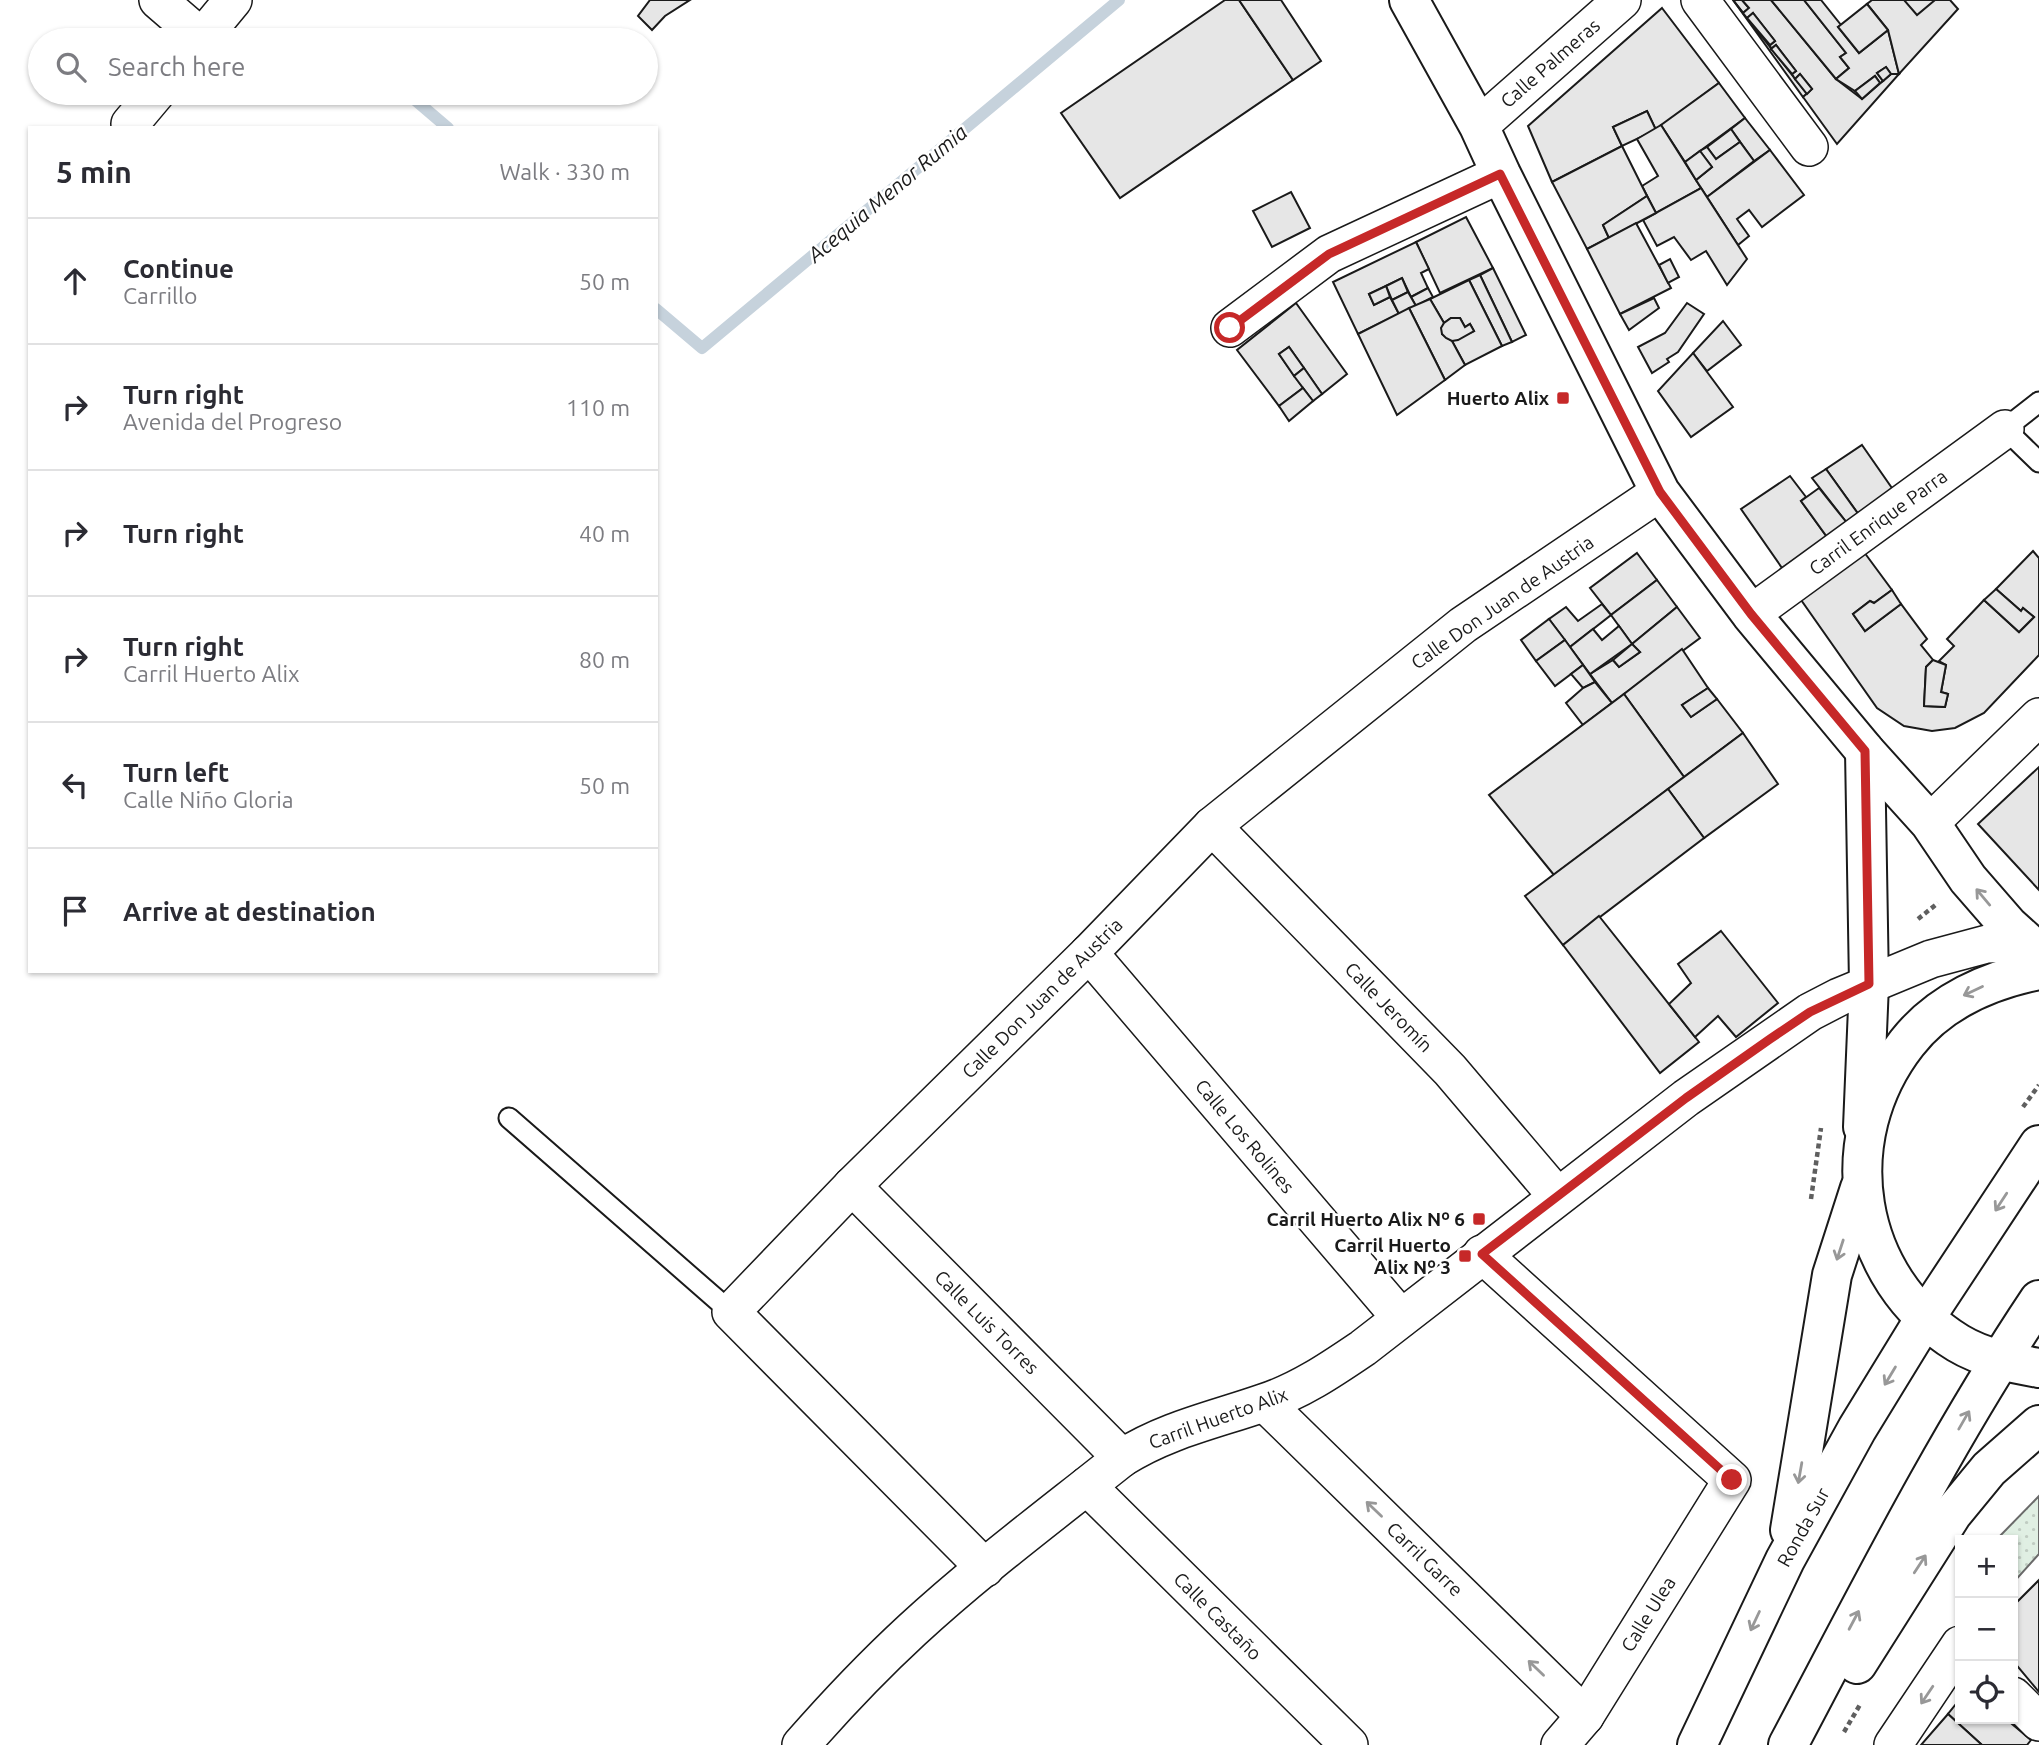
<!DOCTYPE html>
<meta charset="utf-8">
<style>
body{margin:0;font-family:Ubuntu,sans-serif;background:#f7f7f7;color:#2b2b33}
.controls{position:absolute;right:21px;bottom:21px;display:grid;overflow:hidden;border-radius:0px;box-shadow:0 2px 5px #0004}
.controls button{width:63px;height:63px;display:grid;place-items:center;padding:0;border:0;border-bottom:2px solid #e1e1e2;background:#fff;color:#2b2b33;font:35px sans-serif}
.stop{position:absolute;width:21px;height:21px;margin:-16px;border:5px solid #c62828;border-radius:50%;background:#fff}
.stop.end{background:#c62828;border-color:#fff;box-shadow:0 2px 7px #0008}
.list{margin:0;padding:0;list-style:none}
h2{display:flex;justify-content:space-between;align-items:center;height:91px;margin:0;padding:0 28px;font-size:30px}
h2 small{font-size:23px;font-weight:400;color:#7c7c81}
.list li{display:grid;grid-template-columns:46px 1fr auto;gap:21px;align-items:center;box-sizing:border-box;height:126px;padding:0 28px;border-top:2px solid #e1e1e2}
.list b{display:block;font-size:26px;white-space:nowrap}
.list p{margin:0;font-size:23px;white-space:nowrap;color:#7c7c81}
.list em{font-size:23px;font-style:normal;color:#7c7c81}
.icon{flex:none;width:38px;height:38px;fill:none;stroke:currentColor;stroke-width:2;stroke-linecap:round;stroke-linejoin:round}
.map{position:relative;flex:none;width:2039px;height:1745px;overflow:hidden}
.search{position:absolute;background:#fff;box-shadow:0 2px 5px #0004;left:28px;top:28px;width:630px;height:77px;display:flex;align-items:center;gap:18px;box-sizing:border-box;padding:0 24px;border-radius:38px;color:#7c7c81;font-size:26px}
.panel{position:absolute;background:#fff;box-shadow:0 2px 5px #0004;left:28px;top:126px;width:630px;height:847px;border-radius:0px}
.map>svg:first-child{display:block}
.grass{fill:url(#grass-dots);stroke:#6a6a6a;stroke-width:2}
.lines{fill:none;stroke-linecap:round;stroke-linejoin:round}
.stream{stroke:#c6d2dc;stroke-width:12}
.building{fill:#e6e6e6;stroke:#1a1a1a;stroke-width:2}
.lane-casing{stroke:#1a1a1a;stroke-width:23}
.street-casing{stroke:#1a1a1a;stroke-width:40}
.secondary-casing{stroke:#1a1a1a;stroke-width:42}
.primary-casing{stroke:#1a1a1a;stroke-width:42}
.path{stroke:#5f5f5f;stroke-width:4.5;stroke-dasharray:5 3.5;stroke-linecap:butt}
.lane{stroke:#fff;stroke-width:19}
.street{stroke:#fff;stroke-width:37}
.secondary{stroke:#fff;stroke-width:38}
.primary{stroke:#fff;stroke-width:38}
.oneway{stroke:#989898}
.route{stroke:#c62828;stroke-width:9}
.poi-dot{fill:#c62828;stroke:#fff;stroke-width:2.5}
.labels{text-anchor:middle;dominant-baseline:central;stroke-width:5;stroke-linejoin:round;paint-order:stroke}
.street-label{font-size:19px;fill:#1a1a1a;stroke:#fff}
.poi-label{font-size:19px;font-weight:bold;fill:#1a1a1a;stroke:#fff;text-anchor:end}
.water-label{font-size:21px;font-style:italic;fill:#1a1a1a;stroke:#fff}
</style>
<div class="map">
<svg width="2039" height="1745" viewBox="0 0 2039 1745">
<defs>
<pattern id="grass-dots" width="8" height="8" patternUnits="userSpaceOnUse" patternTransform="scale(1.75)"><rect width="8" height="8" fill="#e0efe3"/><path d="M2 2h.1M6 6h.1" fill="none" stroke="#c0ccc2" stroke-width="1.8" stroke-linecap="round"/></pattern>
</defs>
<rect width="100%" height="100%" fill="#fff"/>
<path class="grass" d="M2039,1496V1554L2013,1583V1540H1996Z"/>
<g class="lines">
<g class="stream">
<path d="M407,93L448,128"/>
<path d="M656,309L702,348L1119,0"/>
</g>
</g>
<g class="building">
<path d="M650,0H690L665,16L652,30L638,16Z"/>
<path d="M1225,0H1239L1293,80L1120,198L1061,113Z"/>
<path d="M1239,0H1281L1321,61L1293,80Z"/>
<path d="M1733,0H1742L1749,8L1743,13Z"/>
<path d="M1733,0L1807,94L1803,97Z"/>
<path d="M1742,0H1771L1836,79L1862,99L1891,74H1899L1837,144L1803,97L1812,89L1800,74L1795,79L1792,74L1796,71L1776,45L1771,49L1770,45L1775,41L1753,13L1747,18L1743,13L1749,8Z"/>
<path d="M1771,0H1804L1846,53L1840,57L1849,68L1836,79Z"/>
<path d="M1804,0H1821L1841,25L1838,27L1859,53L1888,30L1899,74H1891L1886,67L1877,73L1883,81L1880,83L1875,76L1855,91L1836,79L1849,68L1840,57L1846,53Z"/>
<path d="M1872,0H1950L1958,9L1899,74L1888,30L1867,4Z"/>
<path d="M1904,0H1935L1917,15Z"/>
<path d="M1867,4L1888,30L1859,53L1838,27Z"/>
<path d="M1662,8L1719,83L1656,130L1647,111L1613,127L1622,146L1552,182L1528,126Z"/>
<path d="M1753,13L1775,41L1770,45L1747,18Z"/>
<path d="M1776,45L1796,71L1792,74L1771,49Z"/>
<path d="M1886,67L1891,74L1883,81L1877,73Z"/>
<path d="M1800,74L1812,89L1807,94L1795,79Z"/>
<path d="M1875,76L1880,83L1862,99L1855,91Z"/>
<path d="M1719,83L1745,118L1685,162L1661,125Z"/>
<path d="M1647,111L1656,130L1622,146L1613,127Z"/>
<path d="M1745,118L1770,150L1754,161L1731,129Z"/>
<path d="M1661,125L1701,188L1656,213L1642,186L1658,176L1637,139Z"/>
<path d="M1731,129L1740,142L1716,159L1707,147Z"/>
<path d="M1740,142L1754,161L1707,197L1696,180L1712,167L1700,151L1707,147L1716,159Z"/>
<path d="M1622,146L1647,196L1603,225L1609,238L1587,249L1552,182Z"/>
<path d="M1770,150L1804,195L1762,227L1749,210L1737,219L1749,236L1738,245L1707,197Z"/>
<path d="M1700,151L1712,167L1696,180L1685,162Z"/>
<path d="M1701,188L1747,259L1727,285L1706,251L1691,260L1674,237L1657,246L1643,220Z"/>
<path d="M1291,192L1310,228L1272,247L1253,211Z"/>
<path d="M1647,196L1656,213L1609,238L1603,225Z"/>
<path d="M1466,217L1493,268L1440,293L1416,242Z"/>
<path d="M1636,223L1671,288L1620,314L1587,249Z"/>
<path d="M1416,242L1429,269L1421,273L1428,288L1411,297L1402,278L1369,294L1374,305L1390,297L1399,314L1358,334L1333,282Z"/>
<path d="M1670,259L1679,277L1668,283L1659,265Z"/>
<path d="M1493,268L1526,335L1512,342L1480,275Z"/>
<path d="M1480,275L1512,342L1502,346L1469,280Z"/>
<path d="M1402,278L1408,292L1392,300L1386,286Z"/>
<path d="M1469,280L1502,346L1465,365L1452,341L1474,331L1470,324L1465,327L1460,318H1451L1444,323L1430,299Z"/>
<path d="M1386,286L1390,297L1374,305L1369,294Z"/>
<path d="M1428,288L1433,297L1416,306L1411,297Z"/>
<path d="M1408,292L1416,306L1399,314L1392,300Z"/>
<path d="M1654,298L1659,308L1629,330L1620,314Z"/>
<path d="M1430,299L1444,323L1442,334L1452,341L1465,365L1445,380L1409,308Z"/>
<path d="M1296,303L1347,374L1322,394L1289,347L1279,354L1303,388L1279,406L1237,350Z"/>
<path d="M1687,303L1704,314L1678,352L1667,359L1669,362L1652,373L1638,347L1665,333Z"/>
<path d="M1409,308L1445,380L1397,415L1358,334Z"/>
<path d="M1451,318H1460L1465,327L1470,324L1474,331L1458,340L1452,341L1446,338L1442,334L1441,328L1444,323Z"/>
<path d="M1723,321L1741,345L1707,371L1693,353Z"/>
<path d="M1289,347L1304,368L1294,376L1279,354Z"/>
<path d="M1693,353L1733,407L1691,437L1658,391Z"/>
<path d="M1304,368L1322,394L1313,401L1294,376Z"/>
<path d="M1303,388L1313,401L1289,421L1279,406Z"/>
<path d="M1862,445L1894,491L1859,515L1826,469Z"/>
<path d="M1826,469L1859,515L1847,523L1812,478Z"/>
<path d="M1790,476L1806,497L1801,501L1827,537L1782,568L1741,509Z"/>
<path d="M1819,488L1847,523L1827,537L1801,501Z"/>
<path d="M2033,551L2039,558V655L1984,713L1955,728L1932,731L1904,726L1877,708L1799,597L1864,552L1892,590L1874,603L1870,601L1853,614L1865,631L1901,604L1927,639L1921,645L1933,660L1926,667L1924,706L1945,707L1948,694L1941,692L1946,665L1939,661L1954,646L1947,639L1984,600L2019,632L2034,617L2023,608L2021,611L1996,589Z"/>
<path d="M1637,553L1657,580L1611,615L1590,588Z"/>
<path d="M1657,580L1677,607L1632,644L1611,615Z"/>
<path d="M1996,589L2021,611L2023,608L2034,617L2019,632L1984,600Z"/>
<path d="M1892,590L1901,604L1865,631L1853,614L1870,601L1874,603Z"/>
<path d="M1602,604L1611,615L1570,647L1549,619L1566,607L1578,621Z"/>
<path d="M1677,607L1700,638L1612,703L1590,674L1613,660L1619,667L1640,652L1632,644Z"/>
<path d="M1549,619L1565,640L1536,661L1521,640Z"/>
<path d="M1619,626L1632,644L1590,674L1570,647L1593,629L1602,640Z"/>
<path d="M1565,640L1583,665L1555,686L1536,661Z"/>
<path d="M1632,644L1640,652L1619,667L1613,660Z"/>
<path d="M1682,649L1708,688L1682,705L1691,717L1717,699L1743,733L1684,777L1624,694Z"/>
<path d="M1933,660L1946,665L1941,692L1948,694L1945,707L1924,706L1926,667Z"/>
<path d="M1583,665L1595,682L1583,688L1571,674Z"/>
<path d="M1595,682L1612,703L1583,725L1566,703L1583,688Z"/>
<path d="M1708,688L1717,699L1691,717L1682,705Z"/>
<path d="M1624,694L1684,777L1554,875L1489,795Z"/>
<path d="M1743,733L1778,784L1704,838L1668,789Z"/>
<path d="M2039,767V890L1978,824Z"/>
<path d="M1668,789L1704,838L1563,945L1525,896Z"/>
<path d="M1599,916L1699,1042L1660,1073L1563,945Z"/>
<path d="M1721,931L1778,1003L1736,1037L1718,1016L1695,1037L1669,1004L1691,983L1678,964Z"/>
<path d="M2039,1580V1692L2013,1661V1606Z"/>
<path d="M1960,1699V1719H2006L2031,1740L2027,1745H1982L1948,1714Z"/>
<path d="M1948,1714L1982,1745H1921Z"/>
</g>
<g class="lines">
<g class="lane-casing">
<g id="lane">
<path d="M2005,429L2039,462"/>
<path d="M1998,434L2039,402"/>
<path d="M509,1118L731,1312"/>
</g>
</g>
<g class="street-casing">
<g id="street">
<path d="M158,0L202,38"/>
<path d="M1700,0L1809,147"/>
<path d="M200,40L233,0"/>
<path d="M1479,126L1622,0"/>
<path d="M133,128L130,124L156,93"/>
<path d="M1230,328L1329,254L1501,174"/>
<path d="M1751,614L2005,429"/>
<path d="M1930,823L2039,717"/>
<path d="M1212,826L1450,1070L1557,1196"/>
<path d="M1089,953L1401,1318"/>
<path d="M852,1186L1122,1458"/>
<path d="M1482,1254L1732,1480L1585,1716L1560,1745"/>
<path d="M1265,1403L1585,1716"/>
<path d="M1087,1486L1349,1745"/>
<path d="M985,1568L731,1312L852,1186L1089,953L1212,826L1463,625L1660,492"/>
<path d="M2013,1696L2039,1722"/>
<path d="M801,1745C836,1705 873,1666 912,1630C978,1569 1052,1514 1122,1458C1166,1430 1214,1420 1263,1403C1300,1391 1332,1369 1363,1348L1686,1098L1810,1012L1839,997L1931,959L1987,944L2011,943L2031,946"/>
<path d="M1893,1745L1960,1645"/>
</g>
</g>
<g class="secondary-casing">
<g id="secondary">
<path d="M1409,0L1479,126L1501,174L1660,492L1751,614L1865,751L1930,823L1968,879L2008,925L2039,953"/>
<path d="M1863,1127L1869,984L1865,751"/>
</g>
</g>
<g class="primary-casing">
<g id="primary">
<path d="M2039,970C1989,980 1939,1002 1907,1043C1832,1139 1853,1278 1958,1343C1983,1358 2011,1363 2039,1368"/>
<path d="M1790,1530L1832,1275L1860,1188"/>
<path d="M1857,1664L1952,1514L1989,1469L2039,1425"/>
<path d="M1697,1745L1785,1560L1857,1429L1925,1318L2039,1145"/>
<path d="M1788,1745C1868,1594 1944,1442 2039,1300"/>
</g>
</g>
<g class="path">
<path d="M1918,919L1938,903"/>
<path d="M2023,1107L2039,1085"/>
<path d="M1811,1199L1821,1128"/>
<path d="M1844,1732L1861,1703"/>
</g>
<use href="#lane" class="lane"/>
<use href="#street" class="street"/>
<use href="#secondary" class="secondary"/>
<use href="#primary" class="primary"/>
</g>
<defs><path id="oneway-shaft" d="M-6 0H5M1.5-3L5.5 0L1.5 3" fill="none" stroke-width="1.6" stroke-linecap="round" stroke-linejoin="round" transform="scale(1.75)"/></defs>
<g class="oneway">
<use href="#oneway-shaft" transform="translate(1983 897) rotate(-130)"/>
<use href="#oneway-shaft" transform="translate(1973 991) rotate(155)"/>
<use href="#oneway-shaft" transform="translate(2001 1202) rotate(123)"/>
<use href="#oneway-shaft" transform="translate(1840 1250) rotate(108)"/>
<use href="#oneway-shaft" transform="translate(1890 1376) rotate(121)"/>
<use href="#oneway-shaft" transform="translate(1964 1420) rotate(-60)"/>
<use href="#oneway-shaft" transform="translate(1800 1473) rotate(100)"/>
<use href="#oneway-shaft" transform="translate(1374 1509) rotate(-136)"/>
<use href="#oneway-shaft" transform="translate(1920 1564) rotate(-57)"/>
<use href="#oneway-shaft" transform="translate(1854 1620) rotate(-62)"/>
<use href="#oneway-shaft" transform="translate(1755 1621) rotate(115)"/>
<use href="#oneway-shaft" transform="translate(1536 1668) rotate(-136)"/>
<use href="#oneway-shaft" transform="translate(1927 1695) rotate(124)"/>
</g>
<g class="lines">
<path class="route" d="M1230,328L1329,254L1500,174L1660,492L1751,614L1865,751L1869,984L1810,1012L1770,1039L1686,1098L1482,1254L1732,1480"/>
</g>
<g class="poi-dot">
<rect x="1556" y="391" width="14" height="14" rx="3.5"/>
<rect x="1472" y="1212" width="14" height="14" rx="3.5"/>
<rect x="1458" y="1249" width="14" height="14" rx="3.5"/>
</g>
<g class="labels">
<g class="street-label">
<text transform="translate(1550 63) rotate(-41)">Calle Palmeras</text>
<text transform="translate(1878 522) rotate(-36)">Carril Enrique Parra</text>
<text transform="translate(1502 602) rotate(-35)">Calle Don Juan de Austria</text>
<text transform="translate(1042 998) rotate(-45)">Calle Don Juan de Austria</text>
<text transform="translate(1389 1007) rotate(46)">Calle Jeromín</text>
<text transform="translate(1245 1136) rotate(50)">Calle Los Rolines</text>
<text transform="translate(987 1322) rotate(45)">Calle Luis Torres</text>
<text transform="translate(1218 1418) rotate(-20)">Carril Huerto Alix</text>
<text transform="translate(1803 1527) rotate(-61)">Ronda Sur</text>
<text transform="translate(1425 1559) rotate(44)">Carril Garre</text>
<text transform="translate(1648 1614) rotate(-58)">Calle Ulea</text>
<text transform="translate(1218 1616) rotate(45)">Calle Castaño</text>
</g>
<g class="poi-label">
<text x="1549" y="398">Huerto Alix</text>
<text x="1465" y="1219">Carril Huerto Alix Nº 6</text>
<text x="1451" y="1245">Carril Huerto<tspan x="1451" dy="22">Alix Nº 3</tspan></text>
</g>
<g class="water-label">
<text transform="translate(887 193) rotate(-40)">Acequia Menor Rumia</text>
</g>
</g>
</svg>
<div class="controls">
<button>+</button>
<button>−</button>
<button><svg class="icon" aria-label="locate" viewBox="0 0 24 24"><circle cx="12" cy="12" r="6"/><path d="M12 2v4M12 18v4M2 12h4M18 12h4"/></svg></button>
</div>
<div class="stop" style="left:1230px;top:328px"></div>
<div class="stop end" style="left:1732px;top:1480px"></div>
<div class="search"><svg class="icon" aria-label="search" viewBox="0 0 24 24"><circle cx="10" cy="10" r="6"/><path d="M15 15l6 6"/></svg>Search here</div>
<section class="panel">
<h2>5 min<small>Walk · 330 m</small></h2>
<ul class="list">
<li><svg class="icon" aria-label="ahead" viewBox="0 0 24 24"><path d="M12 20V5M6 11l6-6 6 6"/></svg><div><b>Continue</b><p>Carrillo</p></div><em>50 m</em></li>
<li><svg class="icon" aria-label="right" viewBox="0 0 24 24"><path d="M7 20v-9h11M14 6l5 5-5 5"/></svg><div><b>Turn right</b><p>Avenida del Progreso</p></div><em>110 m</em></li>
<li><svg class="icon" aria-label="right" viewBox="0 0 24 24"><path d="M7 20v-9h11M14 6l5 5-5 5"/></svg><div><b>Turn right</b></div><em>40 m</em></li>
<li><svg class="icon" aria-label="right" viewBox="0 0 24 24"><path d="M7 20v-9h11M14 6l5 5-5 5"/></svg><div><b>Turn right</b><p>Carril Huerto Alix</p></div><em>80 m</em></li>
<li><svg class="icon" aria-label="left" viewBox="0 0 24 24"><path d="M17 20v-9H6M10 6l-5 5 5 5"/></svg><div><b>Turn left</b><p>Calle Niño Gloria</p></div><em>50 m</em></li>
<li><svg class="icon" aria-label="arrive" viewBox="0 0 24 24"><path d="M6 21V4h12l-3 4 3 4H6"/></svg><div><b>Arrive at destination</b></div></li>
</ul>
</section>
</div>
